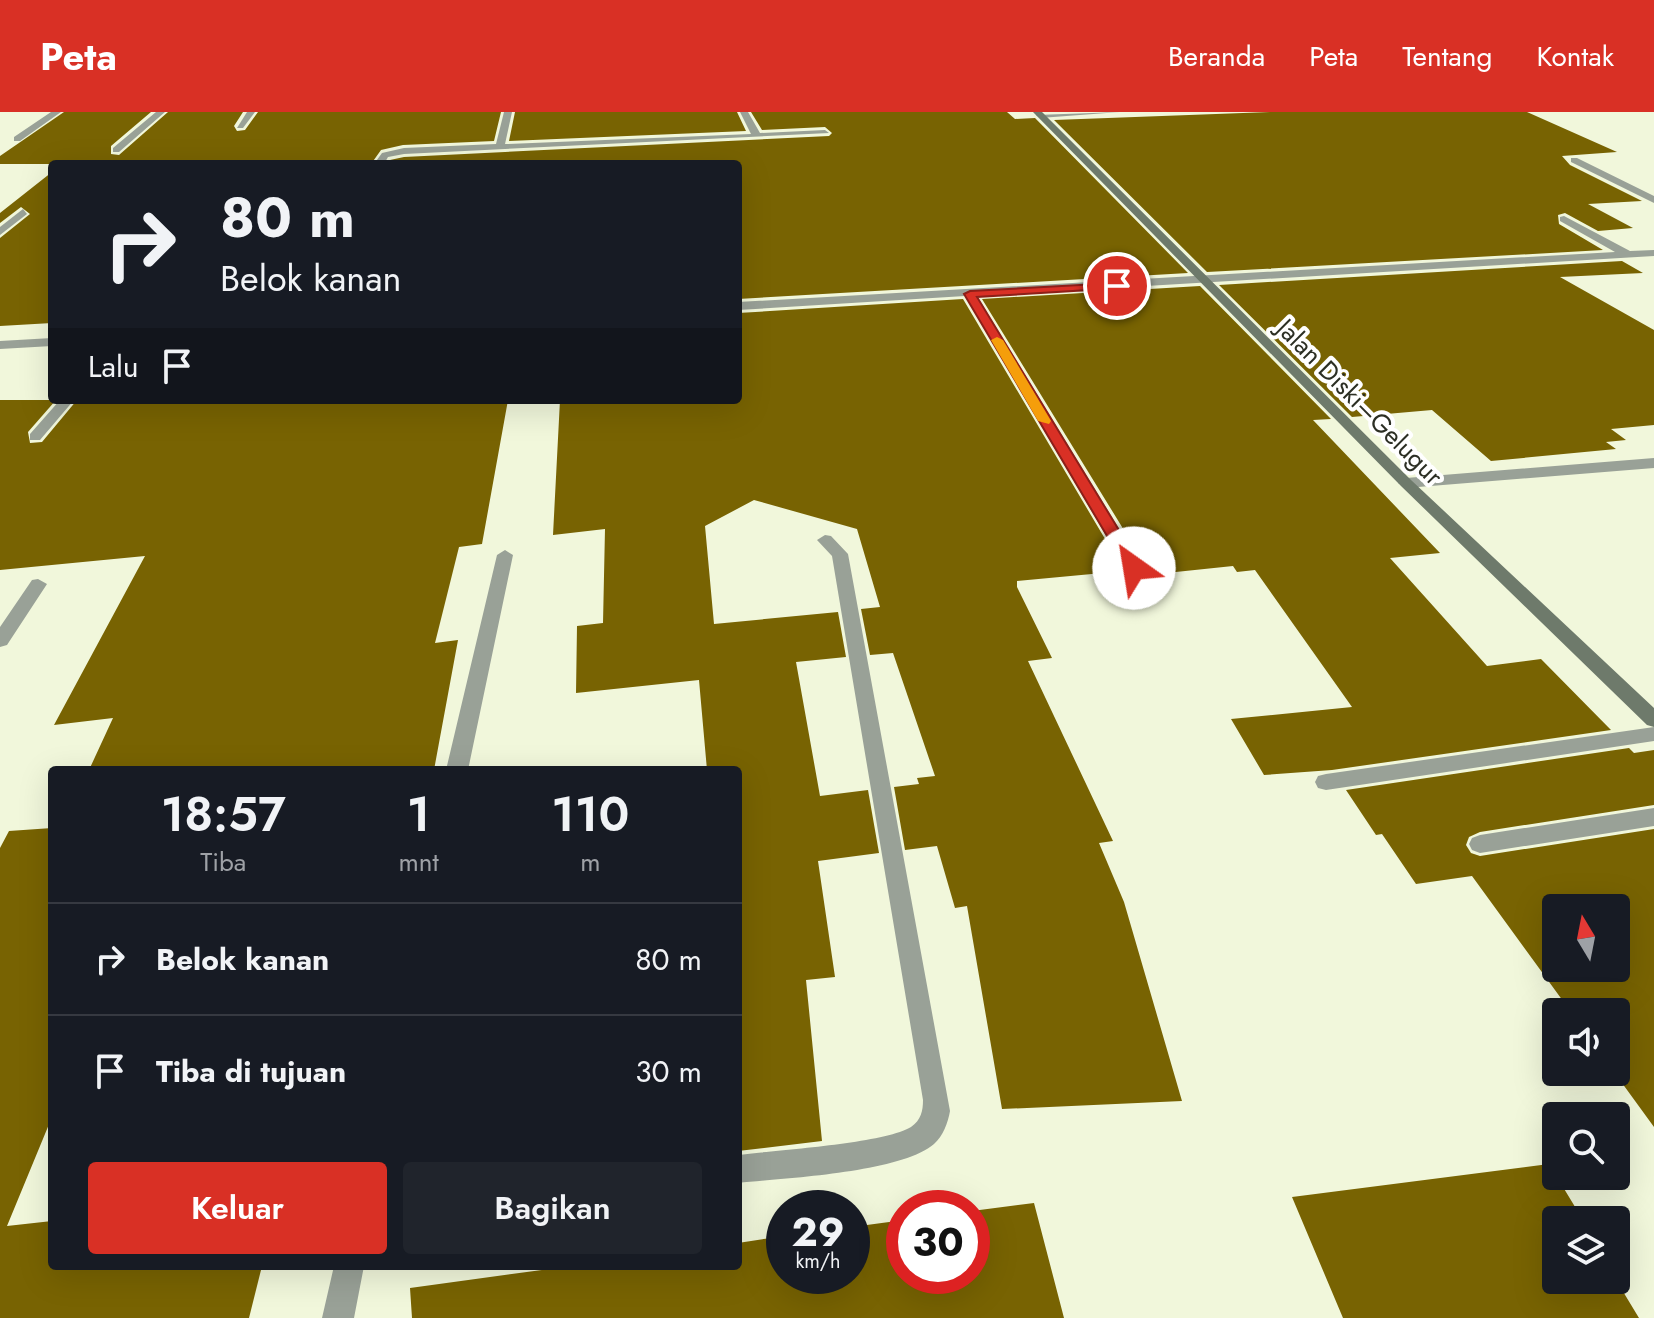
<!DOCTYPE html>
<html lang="id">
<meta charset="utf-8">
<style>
:root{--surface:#171b24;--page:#20242c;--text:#f1f3f6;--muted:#9ea1a6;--line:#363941;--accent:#d93025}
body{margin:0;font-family:Jost,sans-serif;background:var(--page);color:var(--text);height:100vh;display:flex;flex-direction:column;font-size:30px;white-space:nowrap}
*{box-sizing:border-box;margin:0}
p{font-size:26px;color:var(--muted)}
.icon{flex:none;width:44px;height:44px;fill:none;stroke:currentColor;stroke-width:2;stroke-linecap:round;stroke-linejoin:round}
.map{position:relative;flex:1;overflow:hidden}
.panel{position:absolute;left:48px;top:654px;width:694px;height:504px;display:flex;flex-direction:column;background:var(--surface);border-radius:8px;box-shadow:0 8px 32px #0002}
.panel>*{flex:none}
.top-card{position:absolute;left:48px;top:48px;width:694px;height:244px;border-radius:8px;box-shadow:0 8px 32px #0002;background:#171b24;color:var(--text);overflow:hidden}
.needle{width:52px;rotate:350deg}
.tools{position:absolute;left:1542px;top:782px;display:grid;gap:16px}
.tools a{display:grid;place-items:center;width:88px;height:88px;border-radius:8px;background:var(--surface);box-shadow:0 8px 32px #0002;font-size:40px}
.speed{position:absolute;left:766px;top:1078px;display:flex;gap:16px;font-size:40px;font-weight:700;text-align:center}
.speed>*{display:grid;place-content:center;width:104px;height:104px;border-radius:50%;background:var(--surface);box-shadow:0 8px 32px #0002;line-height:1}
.speed small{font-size:20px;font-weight:400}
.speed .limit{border:12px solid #d22;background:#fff;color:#111}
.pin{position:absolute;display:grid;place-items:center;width:68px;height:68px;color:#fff;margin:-34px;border:4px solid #fff;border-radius:50%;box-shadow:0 2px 8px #0007}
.me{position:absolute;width:88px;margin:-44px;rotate:328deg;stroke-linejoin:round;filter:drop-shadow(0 0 6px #0008)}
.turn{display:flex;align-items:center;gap:28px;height:168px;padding:0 40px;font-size:36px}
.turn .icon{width:104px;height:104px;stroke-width:2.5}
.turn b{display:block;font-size:56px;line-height:68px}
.then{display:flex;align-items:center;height:76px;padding:0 40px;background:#0003;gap:16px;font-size:30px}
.eta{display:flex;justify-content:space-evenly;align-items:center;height:136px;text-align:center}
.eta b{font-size:48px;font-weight:600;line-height:56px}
.cta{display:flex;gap:16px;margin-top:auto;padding:16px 40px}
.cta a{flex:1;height:92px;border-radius:8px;background:var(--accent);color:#fff;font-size:32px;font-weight:600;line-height:92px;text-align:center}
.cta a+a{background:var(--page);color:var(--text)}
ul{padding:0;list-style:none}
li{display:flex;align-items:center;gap:24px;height:112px;padding:0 40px;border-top:2px solid var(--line)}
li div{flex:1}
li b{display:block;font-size:30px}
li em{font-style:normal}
header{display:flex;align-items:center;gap:48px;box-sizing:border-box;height:112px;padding:0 40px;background:var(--accent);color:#fff}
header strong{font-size:38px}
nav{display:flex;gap:44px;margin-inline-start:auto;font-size:28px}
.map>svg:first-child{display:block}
.building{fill:#786302;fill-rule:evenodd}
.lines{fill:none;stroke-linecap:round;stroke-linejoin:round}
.service{fill:#99a197;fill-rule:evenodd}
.minor{fill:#99a197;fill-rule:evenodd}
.secondary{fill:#6e7a6b;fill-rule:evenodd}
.route{fill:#d93025;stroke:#8d1f18;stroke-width:2}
.slow{fill:#f59e0b}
.labels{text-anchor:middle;stroke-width:8;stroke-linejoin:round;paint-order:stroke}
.far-street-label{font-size:26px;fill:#2c2f24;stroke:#fff}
</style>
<header>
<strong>Peta</strong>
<nav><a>Beranda</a><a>Peta</a><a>Tentang</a><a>Kontak</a></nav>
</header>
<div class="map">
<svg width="1654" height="1206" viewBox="0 0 1654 1206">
<rect width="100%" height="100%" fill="#f1f7db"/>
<!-- building -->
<path class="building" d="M64 0H151L111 34V42L119 43 168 0H243L234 14 237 19 245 18 258 0H501L494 29 403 33 381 38 371 52H0V44Z
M515 0H737L746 19 509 29Z
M751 0H1007L1015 7 1035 6 1188 161 738 187V52H387L390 48 404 45 829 24 832 21 825 15 762 18Z
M1270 0H1527L1617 40 1562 44 1570 53 1642 89 1588 92 1633 116 1598 119 1565 101 1558 103 1559 112 1603 138 1207 160 1054 8Z
M52 60V211L0 214V126L30 102 21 95 0 111V101Z
M1622 149 1643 161 1560 165 1654 218V313L1611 317 1626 328 1606 330 1616 337 1491 349 1432 298 1352 305 1219 173Z
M1200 174 1331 307 1313 308 1440 441 1390 446 1487 554 1541 547 1611 618 1332 658 1264 663 1231 607 1352 595 1255 458 1237 460 1233 454 1147 463 1146 454 982 187Z
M963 187 1124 459 1017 469V475L1052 546 1028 549 1113 729 1099 731 1124 790 1182 989 1002 997 967 794 955 796 937 734 905 738 894 675 919 672 917 666 935 664 893 541 870 543 861 497 880 495 857 417 754 388 705 414 714 512 838 500 846 545 796 550 820 684 868 678 879 741 818 749 835 865 806 868 822 1029 738 1039V658H707L699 568 576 581 577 514 603 511 605 417 553 423 560 288H738V201Z
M0 288H56L28 320 30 331 42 330 77 288H508L482 432 459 435 435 531 458 528 434 658H89L113 606 54 613 145 444 0 458Z
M1629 636 1634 641 1654 638V693L1480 720 1469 725 1466 733 1471 741 1480 744 1654 717V1015L1614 960 1616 900H1571L1472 764 1416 772 1382 722 1376 723 1346 678ZM1556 796H1616V856H1556Z
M52 716V1005L7 1114 52 1109V1154H262L249 1206H0V736L9 719Z
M1549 1052 1583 1108H1556V1168H1616L1639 1206H1343L1292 1085Z
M1034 1091 1064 1206H412L410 1176 571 1154H738V1131L784 1124V1164H852V1115L904 1108V1164H972V1099Z"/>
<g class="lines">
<!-- service -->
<path class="service" d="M23 97 27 102 0 123V115Z"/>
<!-- minor -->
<path class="minor" d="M51 0H61L20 29H14V25Z
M156 0H165L119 40H113V36Z
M247 0H255L243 16H237Z
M504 0H512L505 32 751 22 740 0H748L760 21 825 18 829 21 404 42 388 45 384 52H374L382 41 404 36 496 32Z
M1120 0 1040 6 1036 3Z
M1571 46H1577L1654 84V91L1571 50Z
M1564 104 1630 139 1654 138V144L977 184 1143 456 1134 461 1125 456 965 184 738 198V190L1615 140 1560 109V105Z
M52 226V234L0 237V229Z
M60 288H74L40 328H30V322Z
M1654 346V356L1406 376 1398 371 1406 366Z
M825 423 831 424 848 442 950 999C948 1011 943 1024 934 1032 900 1061 784 1066 738 1071V1043C775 1038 883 1032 911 1015 921 1008 923 999 923 988L832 444 817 428Z
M505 438 513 443 468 658H446L497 443Z
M38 467 47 472 7 533 0 535V515L32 468Z
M1654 615V629L1326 678 1318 676 1315 670 1318 664 1326 662Z
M1654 696V714L1480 741 1472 738 1469 732 1472 726 1480 723Z
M334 1154H364L354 1206H322Z"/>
<!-- secondary -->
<path class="secondary" d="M1033 0H1042L1411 368 1654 596V615L1647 613 1401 374Z"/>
</g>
<!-- route -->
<path class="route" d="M1117 171 1121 176 977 185 1142 456 1134 461 1126 456 964 182 970 179Z"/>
<!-- slow -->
<path class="slow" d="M997 225 1003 228 1051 309 1049 312 1038 309 991 228Z"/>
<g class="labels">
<!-- far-street labels -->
<g class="far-street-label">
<text transform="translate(1360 290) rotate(45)" y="9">Jalan Diski–Gelugur</text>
</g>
</g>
</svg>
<div class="tools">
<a><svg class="needle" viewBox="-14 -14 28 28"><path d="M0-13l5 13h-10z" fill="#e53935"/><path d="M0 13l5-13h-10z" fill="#9ea1a6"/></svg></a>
<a><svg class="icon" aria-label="sound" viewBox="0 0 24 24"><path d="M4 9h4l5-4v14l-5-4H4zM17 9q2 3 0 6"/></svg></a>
<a><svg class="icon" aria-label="search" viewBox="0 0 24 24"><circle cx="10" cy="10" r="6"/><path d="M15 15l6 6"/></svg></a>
<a><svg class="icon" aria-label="layers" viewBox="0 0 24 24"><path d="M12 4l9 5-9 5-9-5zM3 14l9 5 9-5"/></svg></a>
</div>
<div class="speed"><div>29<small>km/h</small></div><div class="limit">30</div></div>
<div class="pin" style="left:1117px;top:174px;background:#d93025"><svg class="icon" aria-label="arrive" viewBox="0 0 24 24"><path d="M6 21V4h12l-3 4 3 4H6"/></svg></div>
<svg class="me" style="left:1134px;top:456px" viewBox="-20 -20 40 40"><circle r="19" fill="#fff"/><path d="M0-13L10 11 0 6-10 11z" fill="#d93025"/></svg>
<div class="top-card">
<div class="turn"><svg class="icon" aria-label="right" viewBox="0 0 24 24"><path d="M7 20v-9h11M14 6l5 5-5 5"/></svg><div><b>80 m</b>Belok kanan</div></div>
<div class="then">Lalu<svg class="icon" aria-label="arrive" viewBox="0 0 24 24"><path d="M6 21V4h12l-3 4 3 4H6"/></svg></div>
</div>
<section class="panel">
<div class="eta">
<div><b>18:57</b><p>Tiba</p></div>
<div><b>1</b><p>mnt</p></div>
<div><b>110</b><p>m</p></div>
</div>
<ul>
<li><svg class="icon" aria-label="right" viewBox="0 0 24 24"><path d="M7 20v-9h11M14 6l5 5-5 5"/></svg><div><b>Belok kanan</b></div><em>80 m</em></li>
<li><svg class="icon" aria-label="arrive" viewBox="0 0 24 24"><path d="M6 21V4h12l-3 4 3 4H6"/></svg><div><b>Tiba di tujuan</b></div><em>30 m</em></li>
</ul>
<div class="cta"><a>Keluar</a><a>Bagikan</a></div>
</section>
</div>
